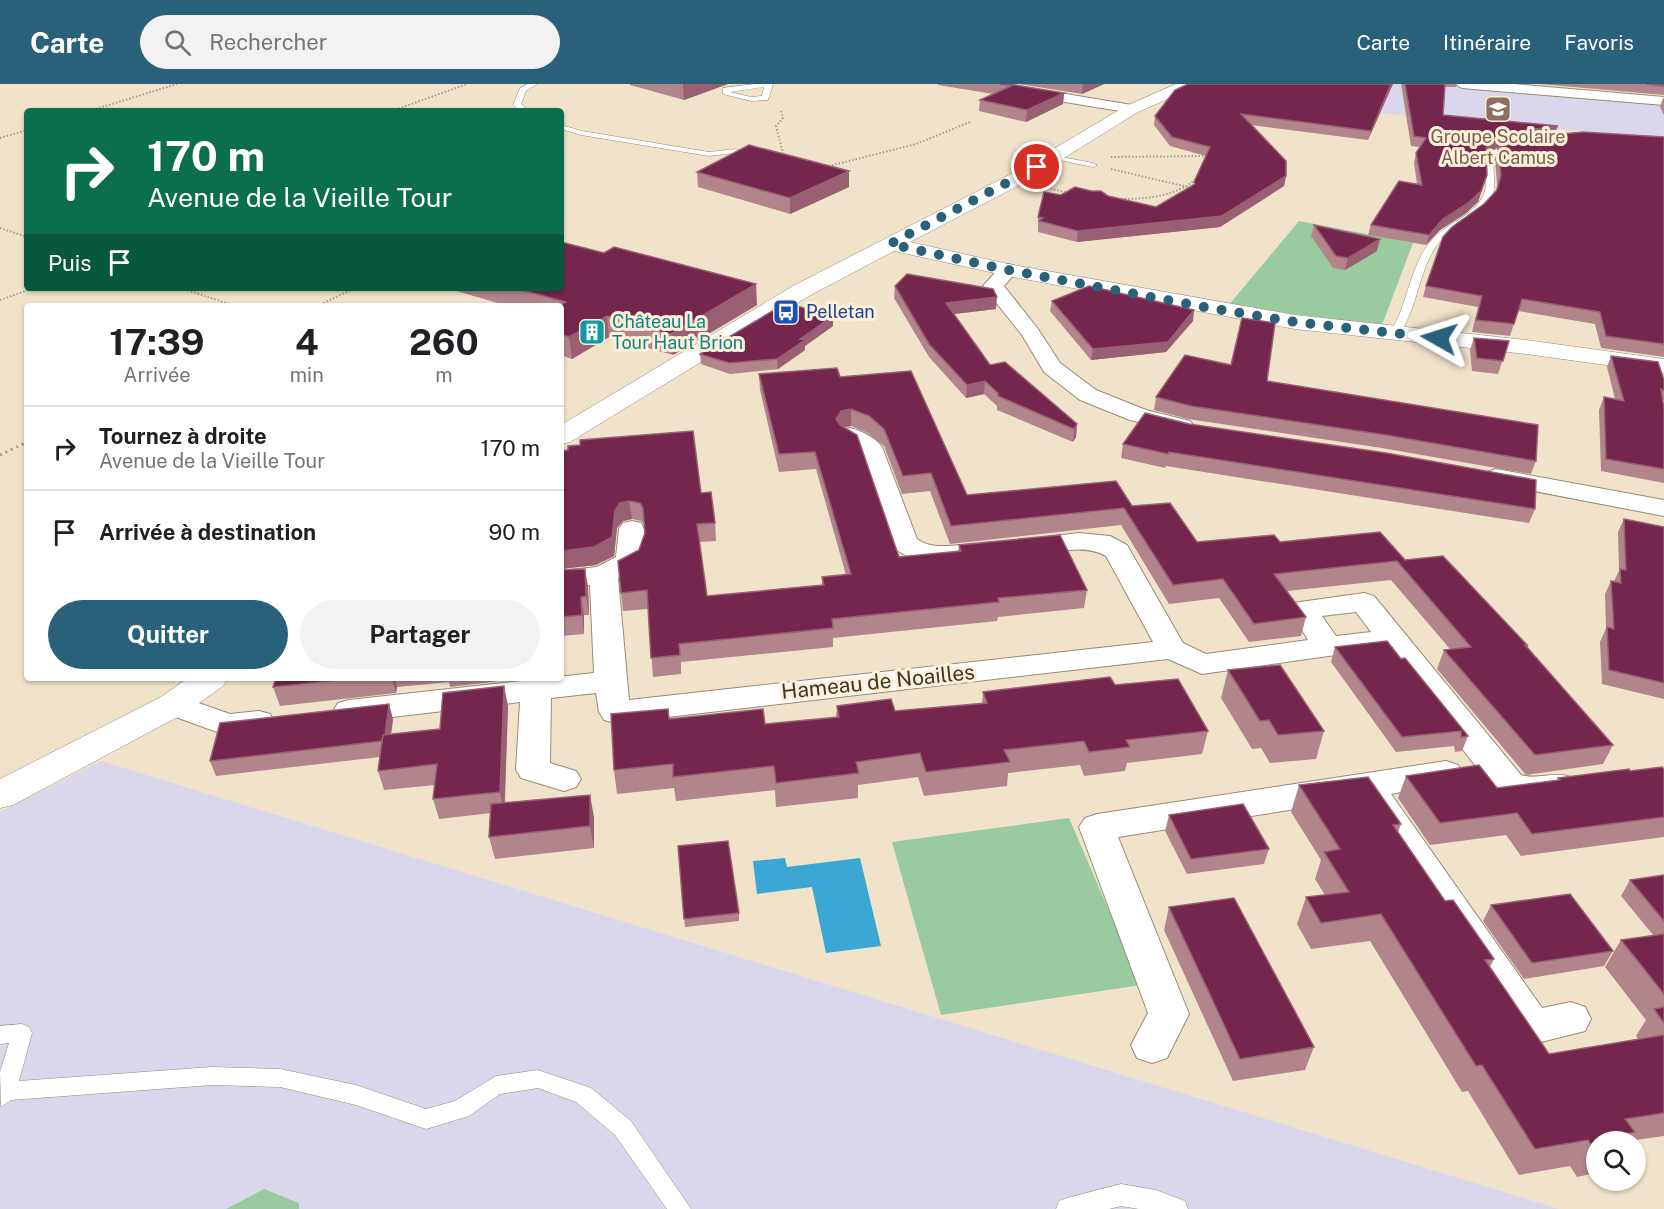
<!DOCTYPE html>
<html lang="fr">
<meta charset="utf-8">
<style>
:root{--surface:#fff;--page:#f2f2f2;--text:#202124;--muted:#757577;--line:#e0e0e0;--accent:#29617b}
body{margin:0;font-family:"Public Sans",sans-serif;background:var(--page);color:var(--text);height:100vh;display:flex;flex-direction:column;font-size:22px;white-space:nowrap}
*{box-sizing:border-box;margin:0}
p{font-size:20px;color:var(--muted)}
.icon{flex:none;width:33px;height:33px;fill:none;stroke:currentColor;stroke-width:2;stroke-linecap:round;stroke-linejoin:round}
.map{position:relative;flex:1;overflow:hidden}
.drawer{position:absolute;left:24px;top:219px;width:540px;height:378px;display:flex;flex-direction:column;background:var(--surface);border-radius:6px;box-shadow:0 2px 4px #0004}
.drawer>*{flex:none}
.banner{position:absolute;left:24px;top:24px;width:540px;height:183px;border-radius:6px;box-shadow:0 2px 4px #0004;background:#0b6e4f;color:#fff;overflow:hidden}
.tools{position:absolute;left:1586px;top:1047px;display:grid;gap:12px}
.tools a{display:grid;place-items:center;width:60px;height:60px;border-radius:50%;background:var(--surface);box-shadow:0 2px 4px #0004;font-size:30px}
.pin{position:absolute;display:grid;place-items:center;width:51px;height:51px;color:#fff;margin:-26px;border:3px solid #fff;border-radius:50%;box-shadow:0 2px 6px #0007}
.me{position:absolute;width:66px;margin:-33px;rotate:276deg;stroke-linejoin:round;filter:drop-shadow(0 0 4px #0008)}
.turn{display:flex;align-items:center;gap:21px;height:126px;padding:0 24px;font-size:27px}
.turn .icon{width:78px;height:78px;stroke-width:2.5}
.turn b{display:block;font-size:42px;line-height:51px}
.then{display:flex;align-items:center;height:57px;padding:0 24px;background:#0003;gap:12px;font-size:22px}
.eta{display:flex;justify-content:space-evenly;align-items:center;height:102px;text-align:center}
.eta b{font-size:36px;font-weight:700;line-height:42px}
.primary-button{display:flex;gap:12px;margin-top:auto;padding:12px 24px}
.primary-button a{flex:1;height:69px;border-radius:36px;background:var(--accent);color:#fff;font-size:24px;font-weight:700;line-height:69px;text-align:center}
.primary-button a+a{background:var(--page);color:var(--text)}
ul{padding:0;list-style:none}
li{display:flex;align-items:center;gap:18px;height:84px;padding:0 24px;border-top:2px solid var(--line)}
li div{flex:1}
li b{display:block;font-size:22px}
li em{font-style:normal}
header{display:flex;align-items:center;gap:36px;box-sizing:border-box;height:84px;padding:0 30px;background:var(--accent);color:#fff}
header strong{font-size:28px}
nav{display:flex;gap:33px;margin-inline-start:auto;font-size:21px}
.search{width:420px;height:54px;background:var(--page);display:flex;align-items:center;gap:15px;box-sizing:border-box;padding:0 21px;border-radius:33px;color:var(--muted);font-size:22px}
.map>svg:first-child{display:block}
.education{fill:#dad7ed}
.green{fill:#99cb9e}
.water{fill:#3aa7d4}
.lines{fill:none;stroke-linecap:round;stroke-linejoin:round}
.lane-casing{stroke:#978b75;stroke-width:1}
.street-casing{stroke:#978b75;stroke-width:2}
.secondary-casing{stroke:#978b75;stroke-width:1}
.path-far1{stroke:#a49b88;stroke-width:2;stroke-dasharray:1.5 2;stroke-linecap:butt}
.path{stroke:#a49b88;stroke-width:3;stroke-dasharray:2 4;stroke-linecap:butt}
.lane{fill:#fff;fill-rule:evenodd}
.street{fill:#fff;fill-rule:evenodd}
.secondary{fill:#fff;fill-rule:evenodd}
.wall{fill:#b2848b}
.shaded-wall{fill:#995f72}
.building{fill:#74264c;stroke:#995f72;stroke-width:1.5}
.route{stroke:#29617b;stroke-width:10;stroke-dasharray:0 18}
.labels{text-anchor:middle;stroke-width:6;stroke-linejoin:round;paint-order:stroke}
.far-education-label{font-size:18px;fill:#785e54;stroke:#fdf0d7}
.far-transit-label{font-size:18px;fill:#164399;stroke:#fdf0d7;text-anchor:start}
.far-culture-label{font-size:18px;fill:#0d838f;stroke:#fdf0d7;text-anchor:start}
.street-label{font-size:21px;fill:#3b362c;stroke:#fdf0d7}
</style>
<header>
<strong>Carte</strong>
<div class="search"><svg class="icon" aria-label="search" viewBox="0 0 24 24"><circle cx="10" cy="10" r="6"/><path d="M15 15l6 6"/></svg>Rechercher</div>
<nav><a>Carte</a><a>Itinéraire</a><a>Favoris</a></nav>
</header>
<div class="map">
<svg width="1664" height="1125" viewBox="0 0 1664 1125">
<rect width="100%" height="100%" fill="#f0e3ca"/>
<!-- education -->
<path class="education" d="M1210 0H1426L1664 20V54L1180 12Z
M101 677 1559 1125H0V728Z"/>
<!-- green -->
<path class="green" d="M1299 137 1413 159 1382 241 1228 222Z
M1069 734 1141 901 941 931 892 758Z
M264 1105 299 1119V1125H226Z"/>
<!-- water -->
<path class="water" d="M785 774 787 783 860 774 881 862 826 869 812 803 757 810 753 777Z"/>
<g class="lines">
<defs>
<path id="lane" d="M528 0H537L526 7 521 20 529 27H520L513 21 520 4Z
M754 0H773L768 16 751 17 723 10V4ZM764 3 762 12 751 13 730 8Z
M561 41 582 47 709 68 735 65 759 72 755 74 735 69 709 72 581 51 561 45Z
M1518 60 1522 62 1521 64 1496 71C1490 84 1498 99 1492 112 1482 136 1452 141 1437 161 1419 186 1418 223 1399 251H1391L1390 249C1408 221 1409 183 1431 157 1446 139 1473 133 1483 112 1490 98 1482 82 1490 67Z
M1051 71 1093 79 1097 81 1093 83 1054 75H1051Z
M22 940 29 943 32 949 19 997 212 983 280 985 356 1001 426 1025 455 1017 496 992 538 986 591 1004 631 1037 691 1125H667L615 1051 576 1018 538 1004 500 1010 469 1032 426 1045 356 1021 280 1003 212 1001 11 1016 1 1023 0 988 9 959 0 960V942Z
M1121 1100 1156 1106 1185 1117 1188 1125H1139L1121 1122 1109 1125H1056L1059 1117 1067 1114Z"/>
<path id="street" d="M972 0H1005L1132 21 1139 25 1132 29 979 4Z
M1455 0H1513L1664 13V21L1462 4Z
M1008 180 1015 182 1018 186 1004 202 1038 245 1060 279 1096 306 1146 326 1190 337 1194 342 1190 347 1182 349 1130 336 1080 316 1044 288 1022 251 983 202 1001 182Z
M850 344C861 347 875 353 882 363L917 455C937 469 958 457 980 462L984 468 980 474 936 479 910 474 895 465 859 367 841 356 838 351 841 346Z
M1496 385 1664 416V432L1487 398 1483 393 1487 388Z
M632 437 641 439C647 447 647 474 640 482 634 487 625 491 618 494L629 616 1153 558 1106 472C1077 456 1045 476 1014 469L1010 463 1014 457 1079 449 1110 452 1127 461 1183 559 1206 570 1308 556 1289 525 1293 519 1364 509 1374 512 1521 691C1536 696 1552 688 1568 692L1573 701 1568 710 1526 717 1497 709 1386 568 1378 565 1202 590 1168 575 615 639 604 636 599 628 596 609 551 614 550 679 576 687 581 695 576 703 564 707 521 694 516 686 520 618 349 638 338 635 333 627 338 619 349 616 594 589 590 501 561 503V487L597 483 616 473 619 445 623 439ZM1356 528 1371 548 1336 552 1322 532Z
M173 610 230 630 259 627 270 630 275 638 270 646 228 652 162 628 157 621 162 614Z
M1446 677 1458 681 1463 689 1458 697 1391 710 1542 924 1571 918 1585 923 1591 935 1585 947 1533 960 1519 955 1359 715 1118 753 1189 930 1167 974 1152 979 1137 974 1131 961 1148 929 1079 743 1085 734 1097 730Z"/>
<path id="secondary" d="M1176 0H1197L1195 3 1138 28 1027 97 910 158 1008 180 1295 231 1526 256 1664 275V289L1526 270 1295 245 1008 192 894 167 809 212 570 358 561 360V341L793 202 1013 89 1126 22Z
M188 594H228L223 602 185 629 13 721 0 724V695L161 613Z"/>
</defs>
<!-- lane casing -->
<use href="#lane" class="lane-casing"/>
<!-- street casing -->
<use href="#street" class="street-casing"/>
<!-- secondary casing -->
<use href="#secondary" class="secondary-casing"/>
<!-- path-far1 -->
<path class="path-far1" d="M89 27 177 0
M392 27 467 0
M781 27 783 34 776 42 784 73
M0 54 27 46
M1111 73 1204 72 1206 77
M825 83 916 60 970 38
M1111 85 1188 103
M1047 104 1069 109
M1121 115C1150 115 1175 112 1198 94
M0 144 27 153
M181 204 235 222
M0 216 34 204
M317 222 355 204"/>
<!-- path -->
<path class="path" d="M0 371 27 358"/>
<!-- lane -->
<use href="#lane" class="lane"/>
<!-- street -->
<use href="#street" class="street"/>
<!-- secondary -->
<use href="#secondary" class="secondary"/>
</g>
<!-- wall -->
<path class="wall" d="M630 0H728L684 16 630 1Z
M938 0H1009L1064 9 1063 20 1026 38 979 27 980 16 993 10 938 1Z
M1019 0H1104L1082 10Z
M1188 0H1393L1368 56 1251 41 1286 92 1284 102 1220 143 1077 158 1038 148V133L1061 111 1108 112 1156 123 1194 101V98L1206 72 1170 62 1154 41 1155 32Z
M1401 0H1457L1456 3H1445L1443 31 1555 51 1664 53V273L1601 264 1595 240 1518 227 1510 252 1472 248 1478 223 1423 213 1426 202 1484 120 1496 107 1497 101 1495 75 1498 65 1532 54 1517 57 1491 66 1486 71 1487 91 1478 118 1465 130 1440 146 1426 161 1368 151 1371 141 1417 100 1414 79 1416 69 1420 63 1411 62Z
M1539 0H1664V11Z
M1663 14H1664V31L1660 23Z
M697 88 849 103 790 130 698 103Z
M1314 141 1377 167 1345 186 1333 184 1311 152Z
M895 202 996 225 954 230 990 281 1077 340 1076 353 1073 358 997 326V322L984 310 966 314 929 273 894 214Z
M446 204H561L757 221 673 271 609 253 572 275 561 271V222H508Z
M1052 217 1193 237 1166 268 1091 276 1050 227Z
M833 242 805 262V266L778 285 730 290 701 280 700 270Z
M1474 254 1509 257 1498 290 1472 287 1470 266Z
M1611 272 1664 296V315L1663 317 1664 325V399L1601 387 1599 326 1604 313 1615 315 1607 283Z
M759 290 840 293 967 411 1132 422 1197 458H1280L1405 476 1528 562 1527 563 1613 661 1603 680 1526 691 1437 585 1444 566 1450 565 1391 496 1287 507 1306 533 1301 552 1249 558 1219 514 1169 520 1121 441 950 460 930 407 902 410 884 362 868 349 851 342 844 343 899 473 958 468 959 461 1087 506 1084 524 998 533 997 537 833 554V563L681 578V590L653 593 648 525 623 527 621 509 645 449V441L641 437 632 435 623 437 617 444 614 472 596 481 561 485V367L701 409 715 439 716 457 699 458 707 512 822 501V493L846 491 816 385 779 388 760 306Z
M1267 297 1536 377 1531 390 1382 364 1188 335 1154 326 1156 313Z
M1189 340 1535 425 1529 439 1166 382 1165 384 1121 374 1123 360Z
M1624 435 1664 443V615L1602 600 1600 558 1606 544 1605 510 1611 497H1614L1619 487 1618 448Z
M561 486 588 503 589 531H584V550L561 552Z
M1335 563 1401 575 1468 652 1462 667 1455 668 1454 662 1396 668 1331 578Z
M1228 586 1324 647 1316 675 1270 679 1261 664 1252 665 1221 614Z
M276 594H508V596L450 603 449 598 397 603 396 609 280 622 273 603Z
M1115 601 1208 647 1202 670 1127 679 1125 687 1084 692 1080 681 1008 689 1007 702 924 712 918 693 858 701V714L776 723 775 706 676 717 674 704 617 710 614 686 669 635 765 640 836 634 837 622 895 627 982 620 983 608Z
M508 622 505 719 594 733V764L495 775 489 753 491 729 439 735 433 715 435 701 384 706 378 687 380 673 216 692 210 677 393 635 391 650 440 645Z
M1664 685V753L1521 772 1506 751 1430 761 1398 714 1406 692 1497 704 1557 697 1558 694 1630 687Z
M1299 701 1401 740 1398 748 1445 817 1494 875 1490 883 1549 970 1639 956 1636 952 1646 936 1605 883 1621 856 1654 852 1621 812 1630 796 1664 791V1052L1629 1057 1596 1058V1089L1577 1093 1570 1082 1519 1091 1468 1007 1462 1008 1370 857 1311 865 1297 840 1306 813 1325 811 1315 795 1321 776 1291 728Z
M1169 731 1269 765 1264 780 1187 790 1165 747Z
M678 762 739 829V837L685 843Z
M1491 821 1613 867 1604 882 1524 895 1483 837Z
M1169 823 1314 963 1305 986 1233 997 1164 846Z"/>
<!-- shaded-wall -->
<path class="shaded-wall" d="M683 0H728L684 16Z
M1083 0H1104L1082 10Z
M1391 0H1393L1368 56 1371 47Z
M1064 9 1063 20 1026 38 1027 26Z
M1558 42 1554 51 1517 57 1491 66 1483 74 1486 64 1494 56 1520 47Z
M849 87V103L790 130V114Z
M1487 91 1478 118 1465 130 1440 146 1426 161 1429 151 1443 135Z
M1286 92 1284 102 1220 143 1077 158 1078 147Z
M1380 155 1377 167 1345 186 1348 174Z
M756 200 757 221 673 271 671 250Z
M997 213 996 225 946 231V219Z
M1194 226 1193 237 1166 268 1091 276 1093 265Z
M607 232 609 253 572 275 569 253Z
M833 232V242L805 262V266L778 285 777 275 800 255Z
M985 297 984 310 966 314 967 301Z
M851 325V342L841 344 836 335 841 327Z
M1077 340 1076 353 1073 358 1074 345Z
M629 417 632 435 623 437 617 444 614 472 596 481 561 485V467L615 426 620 419Z
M585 485 588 503 589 531 586 512Z
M581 513 584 531V550L582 531Z
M392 594H395L397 603 396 609Z
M504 602 508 622 504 728 500 708Z
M389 620 393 635 388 672 384 657Z
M590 711 594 733V764L590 742Z"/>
<!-- building -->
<path class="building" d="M1000 0H1009L1064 9 1027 26 980 16 1011 2Z
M1188 0H1391L1371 47 1241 30 1286 77V92L1222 132 1078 147 1039 137 1043 134 1038 133 1044 108 1061 111 1075 103 1091 107H1101L1108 112 1156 123 1195 100 1194 98 1210 63 1172 53 1155 32 1175 6Z
M1405 0H1445L1443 31 1558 42 1520 47 1494 56 1486 64 1487 91 1481 107 1468 119 1443 135 1429 151 1371 141 1399 97 1422 101 1416 69 1426 54 1414 52Z
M1646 0H1664V2Z
M1583 48 1664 53V260L1606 252 1600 228 1522 215 1514 240 1476 236 1482 212 1426 202 1443 153 1452 143 1484 120 1497 106 1501 91 1498 65 1504 62 1542 52Z
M749 61 849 87 790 114 697 88Z
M1314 141 1380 155 1348 174 1336 172Z
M561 158 604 169 614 163 756 200 671 250 607 232 569 253 561 250V222H559L566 218 515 204H561Z
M907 190 993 205 997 213 946 219 990 281 1005 278 1077 340 1074 345 998 312V309L985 297 967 301 929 260 895 202Z
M1089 202 1194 226 1168 258 1093 265 1052 217Z
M786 219 833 232 800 255 805 256 777 275 729 279 700 270Z
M1242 234 1275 239 1267 297 1538 341 1536 377 1386 351 1191 322 1156 313 1185 271 1231 281Z
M1474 254 1509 257 1503 277 1477 274Z
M1611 272 1658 278 1664 296V306L1661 305 1664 325V385L1606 375 1604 313 1624 317Z
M837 284 840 293 911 287 967 411 1116 397 1132 422 1170 419 1197 458 1274 451 1280 458 1380 448 1405 476 1443 472 1528 562 1525 561 1613 661 1535 671 1444 566 1471 563 1397 477 1274 490 1306 533 1254 540 1223 495 1173 501 1124 424 951 442 931 389 903 392 884 345 869 332 851 325 841 327 836 335 840 341 857 351 899 473 961 467 959 461 1060 451 1087 506 998 514 999 518 832 535 833 544 679 560 680 571 651 574 647 506 621 509 618 477 639 466 645 449 643 424 640 419 629 417 620 419 615 426 612 453 594 463 561 467V367L568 366V362L580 361V356L693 347 701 409 711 408 715 439 697 440 707 512 824 501 822 493 851 490 815 368 779 370 759 290Z
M1145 329 1189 340 1386 369 1536 396 1535 425 1169 368 1168 370 1123 360Z
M1624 435 1664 443V599L1609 586 1607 543 1614 545 1611 497 1621 499 1620 485 1626 486Z
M585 485 586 512 581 513 582 531 561 533V486Z
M1387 557 1401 575 1405 574 1468 652 1461 653V647L1402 653 1335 563Z
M1280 581 1324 647 1278 651 1269 636 1260 637 1228 586Z
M1110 593 1115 601 1178 595 1208 647 1126 656 1130 663 1089 668 1084 657 1004 666 1010 678 926 688 920 669 856 678 859 689 776 699 774 682 673 693V680L614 686 611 630 668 625 669 635 763 625 765 640 839 633 837 622 891 615 895 627 987 619 983 608Z
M276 594H355L273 603Z
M504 602 500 708 433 715 437 680 378 687 383 651 440 645 443 609Z
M389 620 385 651H383L382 657 210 677 220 639Z
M1479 681 1497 704 1560 696 1558 694 1629 685 1630 687 1662 683 1664 685V733L1532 750 1517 729 1440 739 1406 692Z
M1368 693 1401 740 1393 741 1445 817 1453 816 1494 875 1485 876 1549 970 1664 951V1029L1625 1035 1635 1048 1624 1050 1629 1058H1596V1067H1595L1588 1056 1535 1065 1482 981 1476 982 1381 830 1321 839 1306 813 1349 808 1324 768 1340 765 1299 701Z
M590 711V742L489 753 491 720Z
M1243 720 1269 765 1191 775 1169 731Z
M728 757 739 829 684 835 678 762Z
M1664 791V837L1630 796Z
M1570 810 1613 867 1532 879 1491 821Z
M1234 814 1314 963 1240 975 1169 823Z
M1664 850V910L1621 856Z
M1664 923V939L1654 925Z"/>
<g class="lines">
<!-- route -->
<path class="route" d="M1037 83 890 160 1008 186 1204 223 1295 238 1439 254"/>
</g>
<!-- icons -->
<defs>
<symbol id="school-square" viewBox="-11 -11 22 22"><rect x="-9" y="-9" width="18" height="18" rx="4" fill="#8d6e63" stroke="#fdf0d7"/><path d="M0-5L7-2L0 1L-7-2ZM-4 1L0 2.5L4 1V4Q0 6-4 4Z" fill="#fff"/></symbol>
<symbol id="bus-square" viewBox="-11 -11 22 22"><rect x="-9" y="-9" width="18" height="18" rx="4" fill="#1a4fb4" stroke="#fdf0d7"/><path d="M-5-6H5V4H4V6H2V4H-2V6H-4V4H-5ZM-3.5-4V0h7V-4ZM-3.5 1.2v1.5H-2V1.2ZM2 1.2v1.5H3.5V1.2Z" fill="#fff"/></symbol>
<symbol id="building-square" viewBox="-11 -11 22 22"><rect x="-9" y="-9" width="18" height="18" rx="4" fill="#0f9aa8" stroke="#fdf0d7"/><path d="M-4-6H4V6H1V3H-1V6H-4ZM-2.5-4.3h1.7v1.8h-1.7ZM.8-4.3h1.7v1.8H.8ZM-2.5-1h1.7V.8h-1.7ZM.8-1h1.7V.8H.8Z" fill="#fff"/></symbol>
</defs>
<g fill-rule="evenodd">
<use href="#school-square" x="1483" y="10" width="30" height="30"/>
<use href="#bus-square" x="771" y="213" width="30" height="30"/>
<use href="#building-square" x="577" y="233" width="30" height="30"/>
</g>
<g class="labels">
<!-- far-education labels -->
<g class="far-education-label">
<text x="1498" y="59">Groupe Scolaire<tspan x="1498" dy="21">Albert Camus</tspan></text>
</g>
<!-- far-transit labels -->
<g class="far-transit-label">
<text x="806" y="234">Pelletan</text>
</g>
<!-- far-culture labels -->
<g class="far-culture-label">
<text x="612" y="244">Château La<tspan x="612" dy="21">Tour Haut Brion</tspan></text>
</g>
<!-- street labels -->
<g class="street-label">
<text transform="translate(878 598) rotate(-6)" y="7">Hameau de Noailles</text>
</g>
</g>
</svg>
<div class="tools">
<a><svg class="icon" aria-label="search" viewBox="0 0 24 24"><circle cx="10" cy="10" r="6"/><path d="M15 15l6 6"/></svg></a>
</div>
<div class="pin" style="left:1037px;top:83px;background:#d93025"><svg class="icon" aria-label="arrive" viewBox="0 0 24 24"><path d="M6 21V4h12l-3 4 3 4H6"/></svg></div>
<svg class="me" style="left:1439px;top:254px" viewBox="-20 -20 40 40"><path d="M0-17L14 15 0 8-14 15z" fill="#29617b" stroke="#fff" stroke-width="4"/></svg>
<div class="banner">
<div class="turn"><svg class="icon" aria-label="right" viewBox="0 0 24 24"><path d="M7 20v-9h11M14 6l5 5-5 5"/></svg><div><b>170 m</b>Avenue de la Vieille Tour</div></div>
<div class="then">Puis<svg class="icon" aria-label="arrive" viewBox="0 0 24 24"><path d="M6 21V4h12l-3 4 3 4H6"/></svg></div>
</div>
<section class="drawer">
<div class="eta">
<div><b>17:39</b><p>Arrivée</p></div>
<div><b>4</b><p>min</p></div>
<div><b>260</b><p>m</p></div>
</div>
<ul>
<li><svg class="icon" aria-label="right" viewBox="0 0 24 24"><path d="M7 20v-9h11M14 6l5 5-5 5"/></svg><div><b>Tournez à droite</b><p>Avenue de la Vieille Tour</p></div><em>170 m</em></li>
<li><svg class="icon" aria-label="arrive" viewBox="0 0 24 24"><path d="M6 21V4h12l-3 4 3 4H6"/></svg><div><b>Arrivée à destination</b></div><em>90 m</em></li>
</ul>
<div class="primary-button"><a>Quitter</a><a>Partager</a></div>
</section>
</div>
